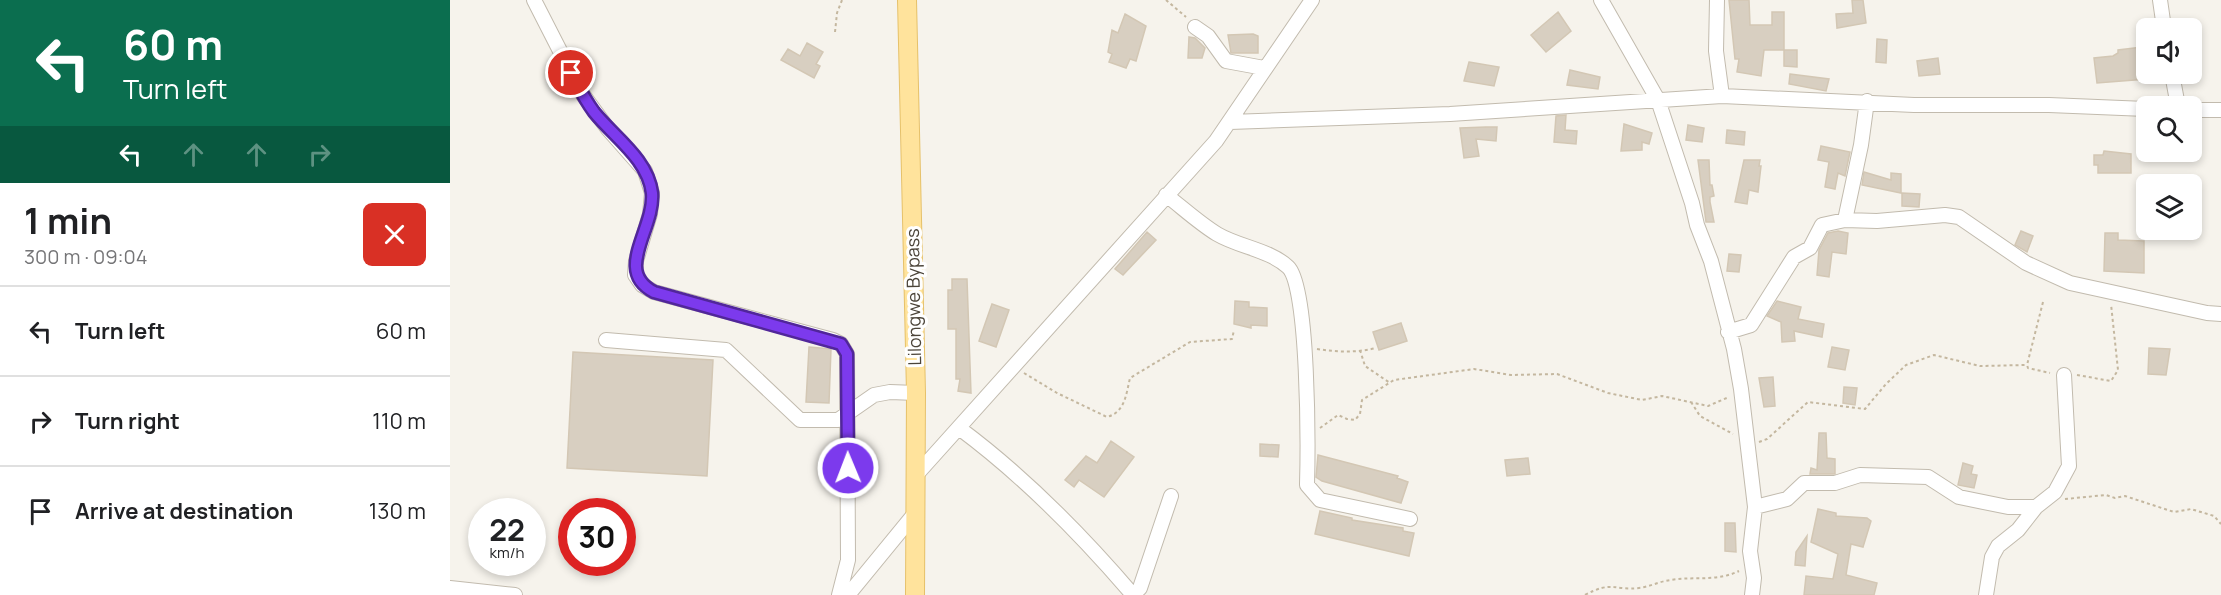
<!DOCTYPE html>
<meta charset="utf-8">
<style>
:root{--surface:#fff;--page:#f6f6f6;--text:#202124;--muted:#757577;--line:#e0e0e0}
body{margin:0;font-family:Manrope,sans-serif;background:var(--page);color:var(--text);height:100vh;display:flex;flex-direction:column;font-size:22px;white-space:nowrap}
*{box-sizing:border-box;margin:0}
p{font-size:20px;color:var(--muted)}
.icon{flex:none;width:33px;height:33px;fill:none;stroke:currentColor;stroke-width:2;stroke-linecap:round;stroke-linejoin:round}
.map{position:relative;flex:1;overflow:hidden}
.sheet{display:flex;flex-direction:column;background:var(--surface);width:450px}
.sheet>*{flex:none}
.hud{background:#0b6e4f;color:#fff;overflow:hidden}
.fabs{position:absolute;left:1686px;top:18px;display:grid;gap:12px}
.fabs a{display:grid;place-items:center;width:66px;height:66px;border-radius:9px;background:var(--surface);box-shadow:0 3px 9px #0003;font-size:30px}
.speed{position:absolute;left:18px;top:498px;display:flex;gap:12px;font-size:30px;font-weight:700;text-align:center}
.speed>*{display:grid;place-content:center;width:78px;height:78px;border-radius:50%;background:var(--surface);box-shadow:0 3px 9px #0003;line-height:1}
.speed small{font-size:15px;font-weight:400}
.speed .limit{border:9px solid #d22;background:#fff;color:#111}
.pin{position:absolute;display:grid;place-items:center;width:51px;height:51px;color:#fff;margin:-26px;border:3px solid #fff;border-radius:50%;box-shadow:0 2px 6px #0007}
.me{position:absolute;width:66px;margin:-33px;rotate:359deg;stroke-linejoin:round;filter:drop-shadow(0 0 4px #0008)}
.turn{display:flex;align-items:center;gap:21px;height:126px;padding:0 24px;font-size:27px}
.turn .icon{width:78px;height:78px;stroke-width:2.5}
.turn b{display:block;font-size:42px;line-height:51px}
.lanes{display:flex;align-items:center;height:57px;padding:0 24px;background:#0003;justify-content:center;gap:30px;direction:ltr}
.lanes .off{opacity:.35}
.round{display:grid;place-items:center;flex:none;width:63px;height:63px;border-radius:9px;background:var(--page)}
.overview{display:flex;align-items:center;justify-content:space-between;height:102px;padding:0 24px}
h1{font-size:36px;font-weight:700;line-height:45px}
ul{padding:0;list-style:none}
li{display:flex;align-items:center;gap:18px;height:90px;padding:0 24px;border-top:2px solid var(--line)}
li div{flex:1}
li b{display:block;font-size:22px}
li em{font-style:normal}
main{display:flex;flex:1;min-height:0}
.map>svg:first-child{display:block}
.building{fill:#d8cfc1;stroke:#d3c7b4;stroke-width:1.5}
.lines{fill:none;stroke-linecap:round;stroke-linejoin:round}
.minor-casing{stroke:#c2bbae;stroke-width:16}
.major-casing{stroke:#e6c16a;stroke-width:20}
.path{stroke:#c4b79f;stroke-width:2;stroke-dasharray:3 3;stroke-linecap:butt}
.minor{stroke:#fff;stroke-width:14}
.major{stroke:#ffe39c;stroke-width:18}
.route-casing{stroke:#51269a;stroke-width:15}
.route{stroke:#7c3aed;stroke-width:10}
.labels{text-anchor:middle;stroke-width:6;stroke-linejoin:round;paint-order:stroke}
.street-label{font-size:18px;fill:#4b4439;stroke:#fff}
</style>
<main>
<section class="sheet">
<div class="hud">
<div class="turn"><svg class="icon" aria-label="left" viewBox="0 0 24 24"><path d="M17 20v-9H6M10 6l-5 5 5 5"/></svg><div><b>60 m</b>Turn left</div></div>
<div class="lanes"><svg class="icon" aria-label="left" viewBox="0 0 24 24"><path d="M17 20v-9H6M10 6l-5 5 5 5"/></svg><svg class="icon off" aria-label="ahead" viewBox="0 0 24 24"><path d="M12 20V5M6 11l6-6 6 6"/></svg><svg class="icon off" aria-label="ahead" viewBox="0 0 24 24"><path d="M12 20V5M6 11l6-6 6 6"/></svg><svg class="icon off" aria-label="right" viewBox="0 0 24 24"><path d="M7 20v-9h11M14 6l5 5-5 5"/></svg></div>
</div>
<div class="overview"><div><h1>1 min</h1><p>300 m · 09:04</p></div><a class="round" style="background:#d93025;color:#fff"><svg class="icon" aria-label="close" viewBox="0 0 24 24"><path d="M6 6l12 12M18 6L6 18"/></svg></a></div>
<ul>
<li><svg class="icon" aria-label="left" viewBox="0 0 24 24"><path d="M17 20v-9H6M10 6l-5 5 5 5"/></svg><div><b>Turn left</b></div><em>60 m</em></li>
<li><svg class="icon" aria-label="right" viewBox="0 0 24 24"><path d="M7 20v-9h11M14 6l5 5-5 5"/></svg><div><b>Turn right</b></div><em>110 m</em></li>
<li><svg class="icon" aria-label="arrive" viewBox="0 0 24 24"><path d="M6 21V4h12l-3 4 3 4H6"/></svg><div><b>Arrive at destination</b></div><em>130 m</em></li>
</ul>
</section>
<div class="map">
<svg width="1771" height="595" viewBox="0 0 1771 595">
<rect width="100%" height="100%" fill="#f6f3ec"/>
<!-- building -->
<path class="building" d="M1279 0H1299L1300 25H1322V12H1334V50H1347V67L1334 66V50H1314L1311 76 1287 72 1289 59H1285Z
M1402 0H1413L1416 23 1387 28 1386 14 1403 13Z
M1108 12 1121 31 1096 52 1081 35Z
M675 14 696 26 686 61 680 59 676 68 659 62 662 54 658 52 662 30 668 33Z
M803 34 808 36V53H781L778 35Z
M739 37 745 38 755 48 752 58H738Z
M1427 39 1437 40 1436 63 1426 62Z
M357 43 373 52 366 64 370 66 364 78 331 60 338 49 350 56Z
M1692 47 1697 79 1647 83 1644 58 1663 56 1668 53V50Z
M1488 58 1490 74 1469 76 1467 61Z
M1019 62 1049 67 1044 86 1014 81Z
M1120 70 1150 77 1148 89 1117 85Z
M1340 74 1379 79 1376 91 1339 84Z
M1116 115 1115 130 1127 131 1126 144 1104 142 1106 116Z
M1174 124 1202 133 1199 144 1192 142V150L1171 151Z
M1238 125 1254 128 1252 142 1236 140Z
M1036 127H1047L1046 141 1026 139 1029 156 1014 158 1010 128Z
M1277 130 1295 132 1294 145 1276 143Z
M1371 146 1400 152 1395 176 1388 173 1385 189 1375 187 1379 162 1368 160Z
M1654 151 1681 154V173H1648V165H1644V155H1653Z
M1248 160H1259L1260 185H1262L1264 196 1260 197V202L1264 222H1256Z
M1294 160H1310L1309 166H1311L1308 192 1299 190 1297 204 1285 202Z
M1414 172 1441 180V173L1451 174V193L1412 185Z
M1452 193 1470 194 1469 207 1452 206Z
M1388 231 1398 233 1396 254 1382 252 1379 277 1367 275 1369 250 1378 233Z
M1571 231 1583 236 1577 252 1565 245Z
M697 232 706 240 673 275 665 269Z
M1655 233H1668V240L1694 241V273L1654 271Z
M1279 254 1291 255 1289 272 1277 271Z
M502 279H517L521 393 508 391 510 379H506V329H498V290H502Z
M785 301 799 302V307L817 308V326L801 325V328L784 324Z
M1327 301 1351 307 1348 319 1374 324 1372 337 1344 331 1345 341 1332 342 1331 322 1317 316Z
M542 304 559 310 546 347 529 341Z
M951 323 957 341 929 350 923 332Z
M359 347 381 349 379 403 356 402Z
M1382 347 1399 350 1395 370 1378 367Z
M1699 348 1720 349 1716 375 1698 374Z
M123 352 263 360 257 476 117 468Z
M1323 377 1325 406 1314 407 1309 378Z
M1394 387 1407 388 1405 405 1393 403Z
M1369 433H1376L1377 458 1385 459V474H1360L1361 468 1367 470Z
M661 441 684 457 654 497 629 480 624 487 615 480 636 456 647 463Z
M810 444 829 445 828 457 810 456Z
M868 455 948 476 947 478 958 482 951 503 872 481 866 477Z
M1078 458 1080 474 1057 476 1055 460Z
M1513 463 1523 466 1521 474 1527 475 1524 488 1508 485Z
M1368 509 1386 513V516L1417 518 1421 521 1413 547 1401 544 1396 575 1427 583 1424 595H1354L1356 576 1383 579 1388 554 1361 542Z
M870 511 902 518V520L953 528V531L964 533 959 556 865 534Z
M1275 523H1285L1286 552 1275 551Z
M1357 536 1355 566 1345 565 1346 552Z"/>
<g class="lines">
<defs>
<path id="minor" d="M84 0 131 92 158 129 195 171 202 193 200 214 186 261 185 275 192 285 204 292 383 340 391 344 397 354 398 560 389 595
M1151 0 1208 100 1242 203 1247 225 1261 261 1284 349 1291 389 1305 507 1300 551 1304 578 1302 595
M1267 0 1266 51 1272 96
M1710 0 1714 28
M745 27 758 36 776 61 814 68
M1722 74 1728 106
M1742 110H1771
M780 122 1000 114 1272 96 1464 105H1599L1696 109
M716 195C733 208 749 223 767 234 789 247 820 250 838 267 859 286 858 450 857 485L870 500 960 519
M1395 220 1427 221 1495 215 1509 217 1576 263 1620 283 1757 313 1771 314
M1278 332 1301 325 1344 257 1360 248 1372 225 1395 220 1411 145 1417 101
M156 340 276 350 350 420H388L424 395 440 392 466 393
M509 428C575 477 630 533 683 595
M467 474 766 141 862 0
M1305 507 1337 499 1354 483H1385L1410 475 1478 477 1509 497 1558 507H1586
M0 588 65 595
M398 595 466 512
M683 595 690 588 721 496
M1536 595 1542 557 1548 546 1568 530 1586 507 1605 492 1619 466 1614 375"/>
<path id="major" d="M457 0 466 393 465 595"/>
</defs>
<!-- minor casing -->
<use href="#minor" class="minor-casing"/>
<!-- major casing -->
<use href="#major" class="major-casing"/>
<!-- path -->
<path class="path" d="M716 0 736 17
M385 32 387 13 392 0
M1593 302 1577 365 1578 368 1600 373
M867 349C887 352 906 353 926 348
M910 350 915 366 940 383
M574 373 607 393 657 417C675 412 676 395 680 378L740 342 782 339 784 330
M1627 375 1661 381 1668 370 1661 304
M1241 402 1250 416 1283 434
M870 428 888 415 897 419 905 420 910 414 912 400 944 380 1024 369 1061 375 1107 374 1158 393 1192 400 1212 396 1258 406 1279 397
M1309 442 1317 439 1358 402 1415 409 1436 384 1456 365 1484 355 1530 366 1577 365
M1615 499 1656 495 1665 498 1675 496 1724 512 1741 509 1764 516 1771 524
M1135 595C1163 580 1164 591 1189 588 1199 587 1210 581 1221 580 1245 576 1266 582 1289 571"/>
<!-- minor -->
<use href="#minor" class="minor"/>
<!-- major -->
<use href="#major" class="major"/>
</g>
<g class="lines">
<defs>
<path id="route" d="M121 73C128 86 135 100 144 112 164 137 198 159 202 193 205 229 163 271 204 292L391 344 397 354 398 468"/>
</defs>
<!-- route casing -->
<use href="#route" class="route-casing"/>
<!-- route -->
<use href="#route" class="route"/>
</g>
<g class="labels">
<!-- street labels -->
<g class="street-label">
<text transform="translate(464 297) rotate(-91)" y="6">Lilongwe Bypass</text>
</g>
</g>
</svg>
<div class="fabs">
<a><svg class="icon" aria-label="sound" viewBox="0 0 24 24"><path d="M4 9h4l5-4v14l-5-4H4zM17 9q2 3 0 6"/></svg></a>
<a><svg class="icon" aria-label="search" viewBox="0 0 24 24"><circle cx="10" cy="10" r="6"/><path d="M15 15l6 6"/></svg></a>
<a><svg class="icon" aria-label="layers" viewBox="0 0 24 24"><path d="M12 4l9 5-9 5-9-5zM3 14l9 5 9-5"/></svg></a>
</div>
<div class="speed"><div>22<small>km/h</small></div><div class="limit">30</div></div>
<div class="pin" style="left:121px;top:73px;background:#d93025"><svg class="icon" aria-label="arrive" viewBox="0 0 24 24"><path d="M6 21V4h12l-3 4 3 4H6"/></svg></div>
<svg class="me" style="left:398px;top:468px" viewBox="-20 -20 40 40"><circle r="17" fill="#7c3aed" stroke="#fff" stroke-width="3"/><path d="M0-11L8 9 0 5-8 9z" fill="#fff"/></svg>
</div>
</main>
